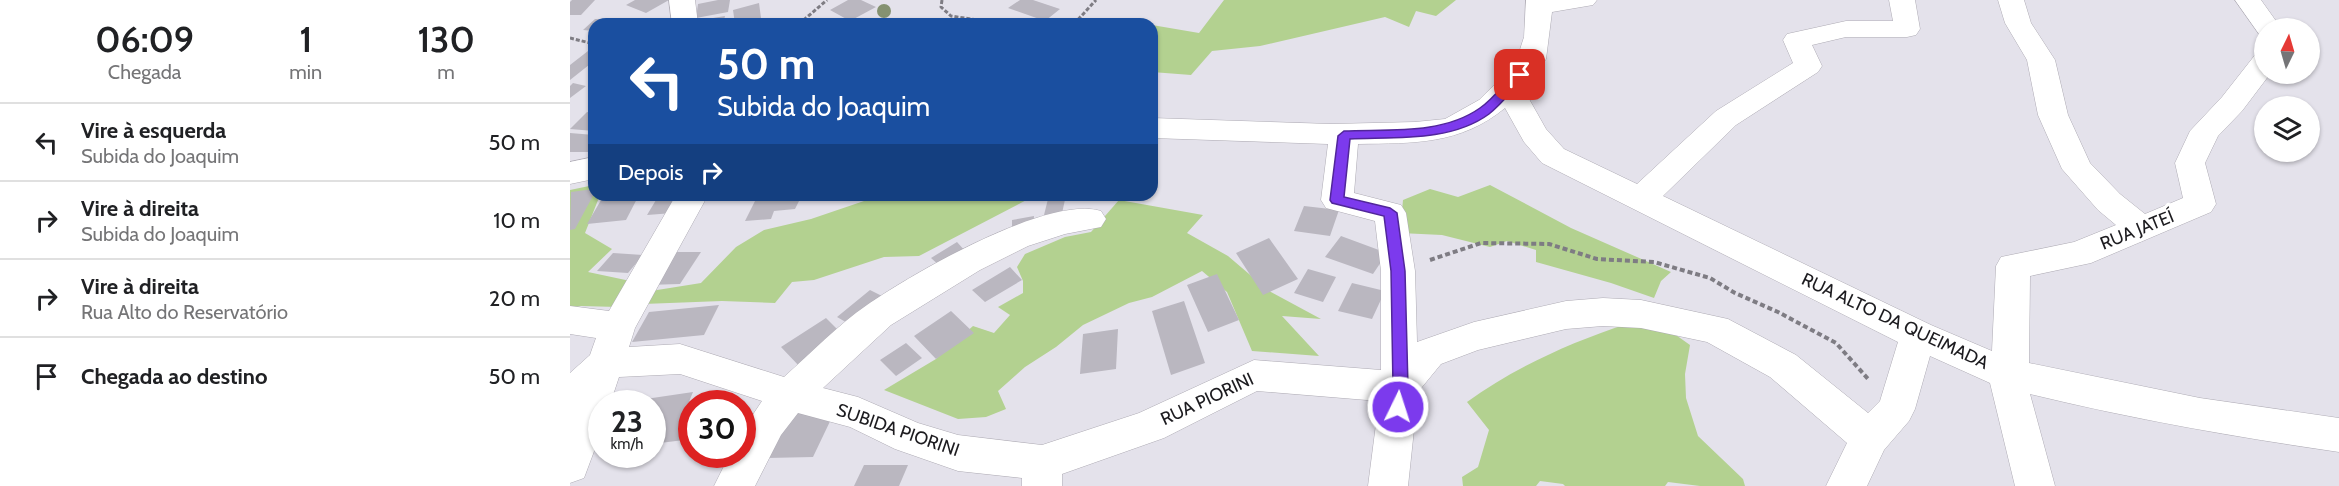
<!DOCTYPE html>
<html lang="pt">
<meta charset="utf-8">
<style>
:root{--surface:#fff;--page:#f6f6f6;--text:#202124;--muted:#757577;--line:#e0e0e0}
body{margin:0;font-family:Cabin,sans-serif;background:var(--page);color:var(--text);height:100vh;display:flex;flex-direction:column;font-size:22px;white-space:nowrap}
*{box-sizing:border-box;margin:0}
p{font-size:20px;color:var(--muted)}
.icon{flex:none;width:33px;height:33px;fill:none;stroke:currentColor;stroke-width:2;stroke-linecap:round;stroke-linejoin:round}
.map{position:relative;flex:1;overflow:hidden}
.side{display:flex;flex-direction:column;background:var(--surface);width:570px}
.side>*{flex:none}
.guide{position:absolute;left:18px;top:18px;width:570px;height:183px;border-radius:18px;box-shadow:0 2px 4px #0004;background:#1a4fa0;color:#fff;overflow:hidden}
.needle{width:39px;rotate:5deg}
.tools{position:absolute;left:1684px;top:18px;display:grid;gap:12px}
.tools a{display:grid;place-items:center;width:66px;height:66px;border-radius:50%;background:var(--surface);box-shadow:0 2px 4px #0004;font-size:30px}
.speed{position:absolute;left:18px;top:390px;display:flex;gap:12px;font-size:30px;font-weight:700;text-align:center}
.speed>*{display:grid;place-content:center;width:78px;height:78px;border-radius:50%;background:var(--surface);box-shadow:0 2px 4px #0004;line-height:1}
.speed small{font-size:15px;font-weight:400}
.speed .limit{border:9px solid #d22;background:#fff;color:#111}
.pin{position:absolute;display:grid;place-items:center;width:51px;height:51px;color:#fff;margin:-26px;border-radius:12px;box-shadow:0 3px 9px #0006}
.me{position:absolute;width:66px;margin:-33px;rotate:4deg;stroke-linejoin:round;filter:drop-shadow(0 0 4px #0008)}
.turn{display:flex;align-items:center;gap:21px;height:126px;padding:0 30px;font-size:27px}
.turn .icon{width:78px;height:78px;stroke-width:2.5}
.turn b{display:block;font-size:42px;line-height:51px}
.then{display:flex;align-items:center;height:57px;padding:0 30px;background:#0003;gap:12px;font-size:22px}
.eta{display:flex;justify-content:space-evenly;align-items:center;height:102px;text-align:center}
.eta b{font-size:36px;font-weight:600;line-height:42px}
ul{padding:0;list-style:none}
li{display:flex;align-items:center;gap:18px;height:78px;padding:0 30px;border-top:2px solid var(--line)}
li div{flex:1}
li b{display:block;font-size:22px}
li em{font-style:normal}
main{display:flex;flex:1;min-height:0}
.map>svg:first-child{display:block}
.green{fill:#b3d190}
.building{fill:#bab7c0}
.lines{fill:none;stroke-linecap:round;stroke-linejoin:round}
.minor-casing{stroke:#aeabb4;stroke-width:1}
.path-far1{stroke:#7e7c83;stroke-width:3;stroke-dasharray:4 2;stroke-linecap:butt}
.path{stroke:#7e7c83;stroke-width:4;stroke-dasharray:5 3;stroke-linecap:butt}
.minor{fill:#fff;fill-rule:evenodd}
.tree{fill:#859271}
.route{fill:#7c3aed;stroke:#51269a;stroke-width:1.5}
.labels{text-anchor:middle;stroke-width:6;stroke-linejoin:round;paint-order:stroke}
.street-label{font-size:18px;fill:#1c1b1f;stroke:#fff}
</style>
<main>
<section class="side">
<div class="eta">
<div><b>06:09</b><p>Chegada</p></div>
<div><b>1</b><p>min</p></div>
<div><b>130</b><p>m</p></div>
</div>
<ul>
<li><svg class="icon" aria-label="left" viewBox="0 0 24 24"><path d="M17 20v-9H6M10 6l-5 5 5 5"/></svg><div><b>Vire à esquerda</b><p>Subida do Joaquim</p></div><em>50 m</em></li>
<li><svg class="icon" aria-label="right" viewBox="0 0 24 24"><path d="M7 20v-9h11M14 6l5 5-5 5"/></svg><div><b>Vire à direita</b><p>Subida do Joaquim</p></div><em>10 m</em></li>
<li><svg class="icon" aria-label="right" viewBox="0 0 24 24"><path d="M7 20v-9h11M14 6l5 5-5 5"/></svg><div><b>Vire à direita</b><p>Rua Alto do Reservatório</p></div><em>20 m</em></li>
<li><svg class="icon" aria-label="arrive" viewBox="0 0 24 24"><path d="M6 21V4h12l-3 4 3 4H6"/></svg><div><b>Chegada ao destino</b></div><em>50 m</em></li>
</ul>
</section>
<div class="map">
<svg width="1769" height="486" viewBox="0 0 1769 486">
<rect width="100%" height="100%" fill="#e4e2eb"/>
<!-- green -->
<path class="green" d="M654 0H886L866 16 846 11 839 27 815 17 690 46 642 51 621 75 582 72V25L629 33Z
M24 185V195H30L15 233 42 249 18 272 65 282 48 307 11 306 0 308V190Z
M920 185 1001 228 1101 272 1091 281 1084 298 1041 283 966 262V250L937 241 920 247 872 235 830 233 833 200 860 189 888 197Z
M322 195H466L349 256 314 257 244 280 222 282 205 303 152 301 73 304 81 291 131 283 166 247 194 230 241 219 294 201Z
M549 200 633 215 617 233 658 256 699 291 751 319 712 316 749 356 682 351 657 292 632 271 582 297 559 303 513 325 486 347 455 367 428 391 436 409 416 417 388 419 314 390 366 359 403 326 424 333 440 315 428 307 453 293V281L447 267 455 254 495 237 521 232Z
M1057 324 1096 328 1120 345 1115 374 1116 398 1128 436 1173 479 1175 486H1130L1098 482 1095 486H995L993 484 970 481 966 486H893L892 477 908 467 919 430 897 402C944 368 1001 342 1057 324Z"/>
<!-- building -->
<path class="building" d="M2 0H25L11 15H0V2Z
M65 0H99L76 13 56 5Z
M148 0H160L158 12 126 18 128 4Z
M278 0H291L306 7 280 21 260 10Z
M450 0H463L490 9 475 21 438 8Z
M189 3 191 18 165 24 163 10Z
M155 16 153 24H130L131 20Z
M25 19H53L48 24H24V31L13 30Z
M18 51 24 52V61L0 80V65Z
M3 83 16 86 0 98V86Z
M17 112 24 113V131L0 129Z
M0 133 24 135V152H0Z
M24 189V194L5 229 0 230 1 192Z
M34 195H69L56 220 17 224Z
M89 195H113L103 213 77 215Z
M188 195H232L225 209 204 211 201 219 175 221Z
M479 195H496L491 218 473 219Z
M734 206 769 210 760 236 724 231Z
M464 216 463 230 442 234V220Z
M771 236 817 253 803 274 755 257Z
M699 238 728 279 693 295 666 253Z
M387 242 396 252 371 267 361 258Z
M99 252H131L110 284 76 285Z
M43 253 73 255 58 273 27 271Z
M440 267 452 280 415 302 402 290Z
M738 269 766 277 753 302 724 293Z
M647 274 669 320 638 332 617 285Z
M782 283 815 291 802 319 768 311Z
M300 290 320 300 286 328 267 317Z
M614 301 635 363 601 375 582 311Z
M149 305 134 335 62 342 79 312Z
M381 311 404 333 366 359 344 336Z
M256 318 275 337 230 367 211 347Z
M548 329 546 369 510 374 513 334Z
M336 343 352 358 326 376 310 360Z
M123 392 114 414 122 413V439L82 444V404H61L62 401Z
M219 413H264L243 457 197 458Z
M294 465H338L329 486H284Z"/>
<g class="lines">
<defs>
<path id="minor" d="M99 0H125L128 24H102Z
M956 0H1027L1023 5 982 12 976 59 954 90 976 129 994 149 1067 184 1146 111 1223 63 1213 40 1217 34 1276 21H1323L1319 0H1345L1350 29 1346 35 1337 37H1276L1242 45 1252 66 1248 72 1166 125 1093 196 1361 325 1422 351 1426 266 1431 257 1504 242 1546 225 1528 210 1492 169 1468 115 1457 60 1435 23 1428 0H1454L1461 23 1485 60 1498 115 1520 163 1550 194 1575 214 1613 198 1605 163 1620 131 1652 97 1685 55 1695 53V74H1700L1672 111 1648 136 1635 163 1646 204 1641 212 1521 263 1460 276 1459 363 1630 398 1769 418V452C1665 437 1563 419 1460 394L1485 486H1445L1420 383 1360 356 1345 409 1339 421 1314 450 1297 486H1256L1277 443 1200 377 1137 342 1071 328 1033 326 996 329 908 350 871 364 848 392 838 486H798L809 401 687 391 594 438 492 474V486H452V478L388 471 325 449 280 427 228 413 211 435 185 486H144L160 454H172V431L192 401 110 374 49 377 40 404H32V430L14 478 0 483V373L20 355 26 338 0 334V306L39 311 106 195H138L65 328 59 347 110 344 214 377C241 353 268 325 297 305 343 273 478 195 531 211L536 219 531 227 495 234 458 246 410 270 321 325 253 388 288 397 348 423 388 435 472 445 569 413 684 360 811 370V271L805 221 756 208 751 200 758 144 582 138V118L761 124 845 122 875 119 909 100 945 65 954 37ZM935 108 954 142 972 163 1328 342 1310 401 1298 413 1226 355 1158 319 1071 300 1033 298 996 301 904 322 847 342 845 271 836 213 831 205 784 193 788 144C844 143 890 145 935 108Z
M1665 0H1691L1711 28H1695V35L1689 34Z
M24 157V179L0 184V162Z"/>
</defs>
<!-- minor casing -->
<use href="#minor" class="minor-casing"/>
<!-- path-far1 -->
<path class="path-far1" d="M372 0 371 7 381 16 434 24
M229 24 257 0
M504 24 526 0
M0 38 24 44"/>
<!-- path -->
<path class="path" d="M860 260 911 243 979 244 1027 259 1084 262 1140 278 1165 293 1208 312 1266 343 1299 380"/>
<!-- minor -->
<use href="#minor" class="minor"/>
</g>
<!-- trees -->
<circle class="tree" cx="314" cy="11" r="7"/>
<!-- route -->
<path class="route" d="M950 71 956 75 954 78C943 89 932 104 919 114 881 142 825 137 780 139L774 197 820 208 827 213 835 271 838 387 833 411 828 413 822 411 820 407 823 387 821 271 814 216 762 203 760 200 768 136 774 131C818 129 872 135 910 108 923 99 934 84 946 72Z"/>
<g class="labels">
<!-- street labels -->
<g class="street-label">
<text transform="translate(1567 230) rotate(-22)" y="6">RUA JATEÍ</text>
<text transform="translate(1325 321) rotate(25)" y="6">RUA ALTO DA QUEIMADA</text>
<text transform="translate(637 399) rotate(-25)" y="6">RUA PIORINI</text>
<text transform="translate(328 430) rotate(19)" y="6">SUBIDA PIORINI</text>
</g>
</g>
</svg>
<div class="tools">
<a><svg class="needle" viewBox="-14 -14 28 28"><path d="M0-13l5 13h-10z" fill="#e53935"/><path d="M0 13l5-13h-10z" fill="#757577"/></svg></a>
<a><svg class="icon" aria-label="layers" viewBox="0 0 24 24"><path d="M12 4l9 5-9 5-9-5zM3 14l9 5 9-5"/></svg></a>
</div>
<div class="speed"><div>23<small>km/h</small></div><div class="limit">30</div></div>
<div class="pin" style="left:950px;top:75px;background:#d93025"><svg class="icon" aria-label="arrive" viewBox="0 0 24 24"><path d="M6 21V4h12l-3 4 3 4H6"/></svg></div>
<svg class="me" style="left:828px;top:407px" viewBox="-20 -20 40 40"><circle r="17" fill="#7c3aed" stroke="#fff" stroke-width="3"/><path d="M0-11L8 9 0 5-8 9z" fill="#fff"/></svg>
<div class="guide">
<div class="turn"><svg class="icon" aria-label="left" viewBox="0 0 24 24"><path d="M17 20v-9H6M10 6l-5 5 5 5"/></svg><div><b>50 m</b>Subida do Joaquim</div></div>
<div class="then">Depois<svg class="icon" aria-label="right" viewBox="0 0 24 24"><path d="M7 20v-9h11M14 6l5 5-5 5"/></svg></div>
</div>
</div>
</main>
